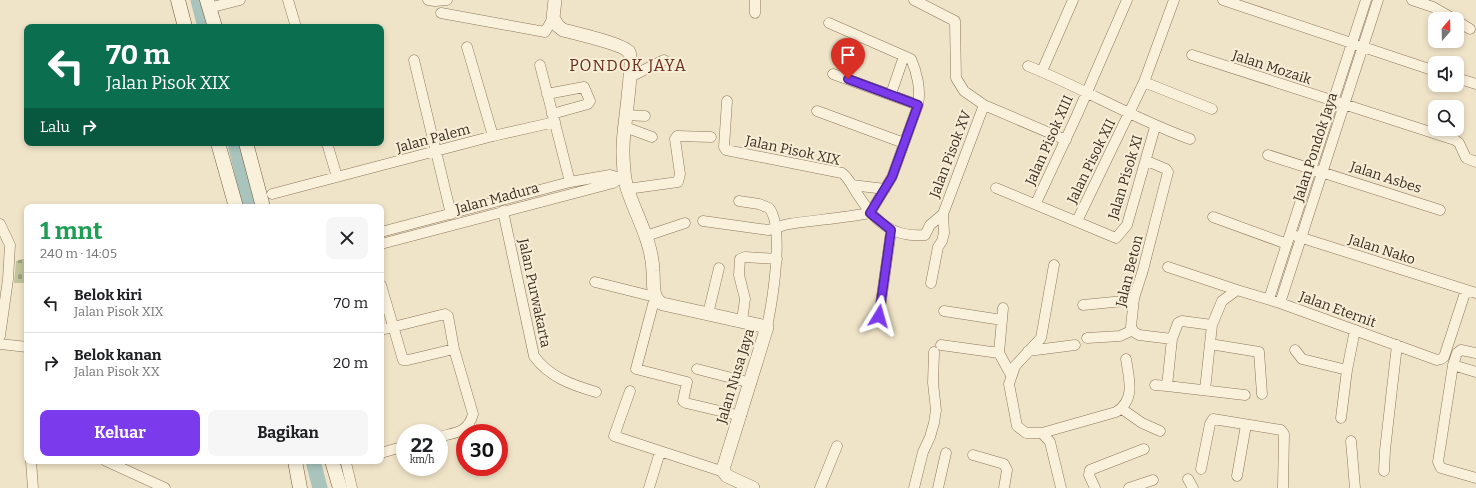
<!DOCTYPE html>
<html lang="id">
<meta charset="utf-8">
<style>
:root{--surface:#fff;--page:#f6f6f6;--text:#202124;--muted:#757577;--line:#e0e0e0;--accent:#7c3aed}
body{margin:0;font-family:Bitter,serif;background:var(--page);color:var(--text);height:100vh;display:flex;flex-direction:column;font-size:15px;white-space:nowrap}
*{box-sizing:border-box;margin:0}
p{font-size:13px;color:var(--muted)}
.icon{flex:none;width:22px;height:22px;fill:none;stroke:currentColor;stroke-width:2;stroke-linecap:round;stroke-linejoin:round}
.map{position:relative;flex:1;overflow:hidden}
.drawer{position:absolute;left:24px;top:204px;width:360px;height:260px;display:flex;flex-direction:column;background:var(--surface);border-radius:8px;box-shadow:0 2px 6px #0003}
.drawer>*{flex:none}
.top-card{position:absolute;left:24px;top:24px;width:360px;height:122px;border-radius:8px;box-shadow:0 2px 6px #0003;background:#0b6e4f;color:#fff;overflow:hidden}
.needle{width:26px;rotate:20deg}
.buttons{position:absolute;left:1428px;top:12px;display:grid;gap:8px}
.buttons a{display:grid;place-items:center;width:36px;height:36px;border-radius:8px;background:var(--surface);box-shadow:0 2px 6px #0003;font-size:20px}
.speed{position:absolute;left:396px;top:424px;display:flex;gap:8px;font-size:20px;font-weight:700;text-align:center}
.speed>*{display:grid;place-content:center;width:52px;height:52px;border-radius:50%;background:var(--surface);box-shadow:0 2px 6px #0003;line-height:1}
.speed small{font-size:10px;font-weight:400}
.speed .limit{border:6px solid #d22;background:#fff;color:#111}
.pin{position:absolute;display:grid;place-items:center;width:34px;height:34px;color:#fff;margin:-41px -17px;border-radius:50% 50% 50% 0;rotate:-45deg;box-shadow:0 0 4px #0007}
.pin .icon{rotate:45deg}
.me{position:absolute;width:44px;margin:-22px;rotate:8deg;stroke-linejoin:round;filter:drop-shadow(0 0 3px #0008)}
.turn{display:flex;align-items:center;gap:14px;height:84px;padding:0 16px;font-size:18px}
.turn .icon{width:52px;height:52px;stroke-width:2.5}
.turn b{display:block;font-size:28px;line-height:34px}
.then{display:flex;align-items:center;height:38px;padding:0 16px;background:#0003;gap:8px;font-size:15px}
.round{display:grid;place-items:center;flex:none;width:42px;height:42px;border-radius:8px;background:var(--page)}
.summary{display:flex;align-items:center;justify-content:space-between;height:68px;padding:0 16px}
h1{font-size:24px;font-weight:700;line-height:30px;color:#1e9e55}
.cta{display:flex;gap:8px;margin-top:auto;padding:8px 16px}
.cta a{flex:1;height:46px;border-radius:8px;background:var(--accent);color:#fff;font-size:16px;font-weight:700;line-height:46px;text-align:center}
.cta a+a{background:var(--page);color:var(--text)}
ul{padding:0;list-style:none}
li{display:flex;align-items:center;gap:12px;height:60px;padding:0 16px;border-top:1px solid var(--line)}
li div{flex:1}
li b{display:block;font-size:15px}
li em{font-style:normal}
.map>svg:first-child{display:block}
.cemetery{fill:url(#cemetery-stones)}
.lines{fill:none;stroke-linecap:round;stroke-linejoin:round}
.river{stroke:#a9c4bc;stroke-width:15}
.minor-casing{stroke:#8d765c;stroke-width:11}
.tertiary-casing{stroke:#8d765c;stroke-width:14}
.secondary-casing{stroke:#6f573f;stroke-width:15}
.minor{stroke:#faf1dc;stroke-width:10}
.tertiary{stroke:#faf1dc;stroke-width:13}
.secondary{stroke:#faf1dc;stroke-width:14}
.route-casing{stroke:#51269a;stroke-width:10}
.route{stroke:#7c3aed;stroke-width:7}
.labels{text-anchor:middle;stroke-width:4;stroke-linejoin:round;paint-order:stroke}
.street-label{font-size:14px;fill:#3d2e20;stroke:#f7eed8}
.quarter-label{font-size:16px;letter-spacing:1px;fill:#6b2e1e;stroke:#f7eed8}
</style>
<div class="map">
<svg width="1476" height="488" viewBox="0 0 1476 488">
<defs>
<pattern id="cemetery-stones" width="16" height="16" patternUnits="userSpaceOnUse"><rect width="16" height="16" fill="#bfc49a"/><path d="M2 7V4a2 2 0 0 1 4 0v3zM10 15v-3a2 2 0 0 1 4 0v3z" fill="#9ca07d"/></pattern>
</defs>
<rect width="100%" height="100%" fill="#f0e4c8"/>
<!-- cemetery -->
<path class="cemetery" d="M27 258V283H14L16 261Z"/>
<g class="lines">
<!-- river -->
<path class="river" d="M198 0 205 27
M235 143 250 207
M313 461 320 488"/>
<defs>
<path id="minor" d="M288 0 296 27
M428 0 435 1 447 0
M914 0 955 21 956 78 964 91 984 105 1066 140
M1223 0 1435 71
M1412 0 1433 7 1454 19
M209 8 240 0
M441 13 545 32 553 18
M755 13V0
M1457 21 1470 29
M829 23 911 59C917 72 921 90 918 105L892 177 870 213
M467 47 493 136
M1192 55 1455 140 1459 143 1466 158 1476 162
M414 60 451 214
M540 65 570 182
M1028 66C1083 88 1134 119 1190 139
M1042 71 1073 0
M833 74 918 105
M630 77 664 60
M1457 78 1476 84
M1144 82 1212 109
M547 94 584 87 590 101 588 104 552 114
M891 94 904 56
M727 101 724 147 726 150 842 173C849 178 853 188 858 195 875 222 893 238 925 235
M817 111 904 143
M626 115 645 116
M625 127 652 137
M327 143 337 177
M1268 155 1440 210
M1147 161 1166 169 1168 172 1143 270 1134 298 1131 327 1134 332 1139 335 1172 339
M852 185 885 189
M996 188 1116 238 1127 225 1155 127
M627 189 678 182 680 174 675 139 677 136 711 137
M272 194 493 136 555 122
M739 201 759 204 769 208C785 227 772 303 767 327
M1036 203 1077 115 1127 0
M503 211 534 356C549 377 572 385 596 392
M1213 217 1287 244
M703 221 768 230C776 229 782 225 789 224 816 220 843 218 870 213
M1077 221 1144 82 1174 0
M0 224 10 245 8 279 0 336
M381 232 570 182 610 175 617 177 616 181 613 183 381 244
M925 235 930 225 943 214
M646 236 685 223
M1296 236 1476 293
M1054 265 1041 338 1015 366 1009 384 1017 426 1026 433H1042L1050 442 1061 488
M1168 267 1237 290
M595 282 655 297 636 369 687 382 683 401 686 403 741 416
M931 283 938 247 942 241 944 233 943 214 984 105
M381 285 403 360H408L454 349
M1269 299 1366 0
M1280 303 1378 0
M1083 305 1134 300
M1003 308 999 353 1011 375
M944 311 1002 320
M708 314 719 268
M879 316 891 231
M742 321 745 299 739 275 740 259 745 257 777 259
M381 330 445 314 448 316 454 349 473 414C468 433 456 432 439 437
M1087 338 1120 336 1133 330
M0 344 27 347
M1210 344 1259 352 1262 394
M941 345 999 353
M1295 350 1302 359 1347 370
M1028 351 1075 345
M1476 353 1461 350 1457 353 1453 365 1438 462 1441 468 1476 478
M1453 365 1476 372
M697 369 751 383
M1155 385 1167 386 1172 339 1178 323 1182 321 1212 325
M1167 386 1245 395
M1205 390 1212 325 1222 301 1237 290 1280 303 1437 360 1441 359 1444 357 1466 290
M630 391 614 436 724 472
M1122 409 1142 423 1160 431
M1341 418 1347 370 1355 330
M1042 433 1116 412C1136 400 1129 379 1126 359
M1351 441 1355 488
M381 453 405 446
M973 455 1004 464 1007 470 1004 488
M31 461 33 488
M106 461 165 488
M346 463 352 488
M1201 469 1210 424 1213 419 1281 430 1284 434 1283 488
M1384 471 1385 450 1397 345
M1237 476 1246 425
M1188 479 1193 488
M649 488 660 452
M820 488 837 446
M914 488 923 452 930 437 934 423 936 410 933 383 934 352
M938 488 946 453
M1095 488 1089 475 1090 470 1144 449
M1129 488 1153 480"/>
<path id="tertiary" d="M555 0 553 18 558 26 563 30C574 33 623 44 629 52 634 58 625 121 624 133 622 147 623 175 627 188 636 216 652 241 653 271 654 282 651 299 663 304L767 327 724 466V472L727 476 753 488"/>
<path id="secondary" d="M178 0 185 27
M207 0 215 27
M218 143 236 207
M246 143 263 207
M295 461 300 488
M332 461 340 488"/>
</defs>
<!-- minor casing -->
<use href="#minor" class="minor-casing"/>
<!-- tertiary casing -->
<use href="#tertiary" class="tertiary-casing"/>
<!-- secondary casing -->
<use href="#secondary" class="secondary-casing"/>
<!-- minor -->
<use href="#minor" class="minor"/>
<!-- tertiary -->
<use href="#tertiary" class="tertiary"/>
<!-- secondary -->
<use href="#secondary" class="secondary"/>
</g>
<g class="lines">
<defs>
<path id="route" d="M848 79 918 105 892 177 870 213 891 230 879 316"/>
</defs>
<!-- route casing -->
<use href="#route" class="route-casing"/>
<!-- route -->
<use href="#route" class="route"/>
</g>
<g class="labels">
<!-- street labels -->
<g class="street-label">
<text transform="translate(1272 67) rotate(18)" y="5">Jalan Mozaik</text>
<text transform="translate(433 138) rotate(-15)" y="5">Jalan Palem</text>
<text transform="translate(1049 140) rotate(-66)" y="5">Jalan Pisok XIII</text>
<text transform="translate(1315 147) rotate(-72)" y="5">Jalan Pondok Jaya</text>
<text transform="translate(793 150) rotate(12)" y="5">Jalan Pisok XIX</text>
<text transform="translate(950 154) rotate(-69)" y="5">Jalan Pisok XV</text>
<text transform="translate(1091 161) rotate(-64)" y="5">Jalan Pisok XII</text>
<text transform="translate(1125 177) rotate(-73)" y="5">Jalan Pisok XI</text>
<text transform="translate(1386 177) rotate(18)" y="5">Jalan Asbes</text>
<text transform="translate(497 198) rotate(-15)" y="5">Jalan Madura</text>
<text transform="translate(1382 249) rotate(18)" y="5">Jalan Nako</text>
<text transform="translate(1129 271) rotate(-76)" y="5">Jalan Beton</text>
<text transform="translate(535 293) rotate(78)" y="5">Jalan Purwakarta</text>
<text transform="translate(1338 309) rotate(20)" y="5">Jalan Eternit</text>
<text transform="translate(735 376) rotate(-73)" y="5">Jalan Nusa Jaya</text>
</g>
<!-- quarter labels -->
<g class="quarter-label">
<text x="628" y="71">PONDOK JAYA</text>
</g>
</g>
</svg>
<div class="buttons">
<a><svg class="needle" viewBox="-14 -14 28 28"><path d="M0-13l5 13h-10z" fill="#e53935"/><path d="M0 13l5-13h-10z" fill="#757577"/></svg></a>
<a><svg class="icon" aria-label="sound" viewBox="0 0 24 24"><path d="M4 9h4l5-4v14l-5-4H4zM17 9q2 3 0 6"/></svg></a>
<a><svg class="icon" aria-label="search" viewBox="0 0 24 24"><circle cx="10" cy="10" r="6"/><path d="M15 15l6 6"/></svg></a>
</div>
<div class="speed"><div>22<small>km/h</small></div><div class="limit">30</div></div>
<div class="pin" style="left:848px;top:79px;background:#d93025"><svg class="icon" aria-label="arrive" viewBox="0 0 24 24"><path d="M6 21V4h12l-3 4 3 4H6"/></svg></div>
<svg class="me" style="left:879px;top:316px" viewBox="-20 -20 40 40"><path d="M0-17L14 15 0 8-14 15z" fill="#7c3aed" stroke="#fff" stroke-width="4"/></svg>
<div class="top-card">
<div class="turn"><svg class="icon" aria-label="left" viewBox="0 0 24 24"><path d="M17 20v-9H6M10 6l-5 5 5 5"/></svg><div><b>70 m</b>Jalan Pisok XIX</div></div>
<div class="then">Lalu<svg class="icon" aria-label="right" viewBox="0 0 24 24"><path d="M7 20v-9h11M14 6l5 5-5 5"/></svg></div>
</div>
<section class="drawer">
<div class="summary"><div><h1>1 mnt</h1><p>240 m · 14:05</p></div><a class="round"><svg class="icon" aria-label="close" viewBox="0 0 24 24"><path d="M6 6l12 12M18 6L6 18"/></svg></a></div>
<ul>
<li><svg class="icon" aria-label="left" viewBox="0 0 24 24"><path d="M17 20v-9H6M10 6l-5 5 5 5"/></svg><div><b>Belok kiri</b><p>Jalan Pisok XIX</p></div><em>70 m</em></li>
<li><svg class="icon" aria-label="right" viewBox="0 0 24 24"><path d="M7 20v-9h11M14 6l5 5-5 5"/></svg><div><b>Belok kanan</b><p>Jalan Pisok XX</p></div><em>20 m</em></li>
</ul>
<div class="cta"><a>Keluar</a><a>Bagikan</a></div>
</section>
</div>
